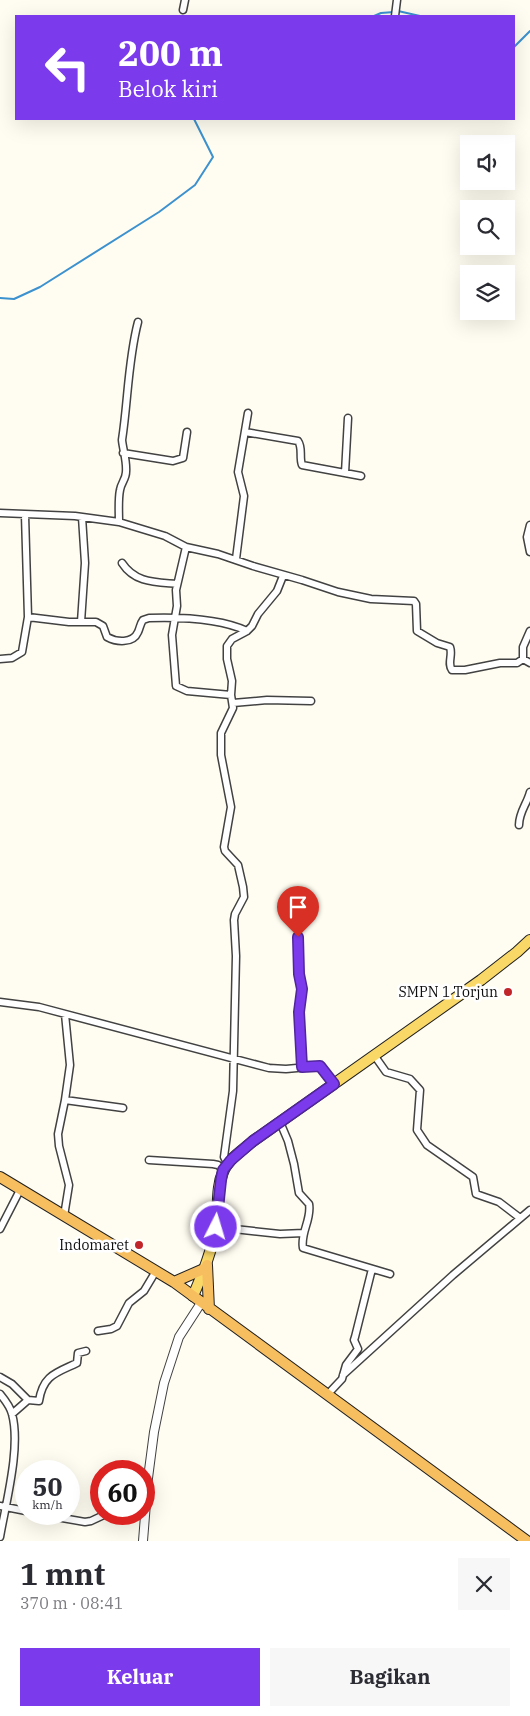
<!DOCTYPE html>
<html lang="id">
<meta charset="utf-8">
<style>
:root{--surface:#fff;--page:#f7f7f7;--text:#2b2b33;--muted:#7c7c81;--accent:#7c3aed}
body{margin:0;font-family:"IBM Plex Serif",serif;background:var(--page);color:var(--text);height:100vh;display:flex;flex-direction:column;font-size:19px;white-space:nowrap}
*{box-sizing:border-box;margin:0}
p{font-size:16px;color:var(--muted)}
.icon{flex:none;width:28px;height:28px;fill:none;stroke:currentColor;stroke-width:2;stroke-linecap:round;stroke-linejoin:round}
.map{position:relative;height:1541px;overflow:hidden}
.panel{display:flex;flex-direction:column;background:var(--surface);flex:1}
.panel>*{flex:none}
.banner{position:absolute;left:15px;top:15px;width:500px;height:105px;border-radius:0px;box-shadow:0 5px 20px #0002;background:#7c3aed;color:#fff;overflow:hidden}
.fabs{position:absolute;left:460px;top:135px;display:grid;gap:10px}
.fabs a{display:grid;place-items:center;width:55px;height:55px;border-radius:0px;background:var(--surface);box-shadow:0 5px 20px #0002;font-size:25px}
.speed{position:absolute;left:15px;top:1460px;display:flex;gap:10px;font-size:25px;font-weight:700;text-align:center}
.speed>*{display:grid;place-content:center;width:65px;height:65px;border-radius:50%;background:var(--surface);box-shadow:0 5px 20px #0002;line-height:1}
.speed small{font-size:12px;font-weight:400}
.speed .limit{border:8px solid #d22;background:#fff;color:#111}
.pin{position:absolute;display:grid;place-items:center;width:42px;height:42px;color:#fff;margin:-51px -21px;border-radius:50% 50% 50% 0;rotate:-45deg;box-shadow:0 0 5px #0007}
.pin .icon{rotate:45deg}
.me{position:absolute;width:55px;margin:-28px;rotate:5deg;stroke-linejoin:round;filter:drop-shadow(0 0 4px #0008)}
.turn{display:flex;align-items:center;gap:18px;height:105px;padding:0 20px;font-size:22px}
.turn .icon{width:65px;height:65px;stroke-width:2.5}
.turn b{display:block;font-size:35px;line-height:42px}
.round{display:grid;place-items:center;flex:none;width:52px;height:52px;border-radius:0px;background:var(--page)}
.head{display:flex;align-items:center;justify-content:space-between;height:85px;padding:0 20px}
h1{font-size:30px;font-weight:700;line-height:38px}
.cta{display:flex;gap:10px;margin-top:auto;padding:10px 20px}
.cta a{flex:1;height:58px;border-radius:0px;background:var(--accent);color:#fff;font-size:20px;font-weight:700;line-height:58px;text-align:center}
.cta a+a{background:var(--page);color:var(--text)}
.map>svg:first-child{display:block}
.lines{fill:none;stroke-linecap:round;stroke-linejoin:round}
.stream{stroke:#3c91cf;stroke-width:2}
.minor-casing{stroke:#424242;stroke-width:9}
.tertiary-casing{stroke:#424242;stroke-width:10}
.primary-casing{stroke:#202020;stroke-width:12}
.trunk-casing{stroke:#202020;stroke-width:12}
.minor{stroke:#fff;stroke-width:6}
.tertiary{stroke:#fff;stroke-width:8}
.primary{stroke:#f9d867;stroke-width:10}
.trunk{stroke:#f7be60;stroke-width:10}
.route-casing{stroke:#51269a;stroke-width:12}
.route{stroke:#7c3aed;stroke-width:9}
.poi-dot{fill:#c1252a;stroke:#fff;stroke-width:2}
.labels{text-anchor:middle;stroke-width:5;stroke-linejoin:round;paint-order:stroke}
.poi-label{font-size:14px;fill:#0f0f0f;stroke:#fff;text-anchor:end}
</style>
<div class="map">
<svg width="530" height="1541" viewBox="0 0 530 1541">
<rect width="100%" height="100%" fill="#fffdf1"/>
<g class="lines">
<!-- stream -->
<path class="stream" d="M398 11 420 16
M374 16 381 13 394 12
M514 47 530 31
M0 298 14 299 40 287 159 212 195 185 213 157 194 119"/>
<defs>
<path id="minor" d="M183 10 185 0
M395 16 397 0
M245 432 298 441C303 448 299 457 302 465L361 476
M123 453 173 461 183 458 187 432
M345 473 348 418
M0 513 75 516 119 522 165 536 186 547 218 554 253 566 302 580 338 592 371 599 414 601 416 604 417 631 437 643 450 647C453 655 447 664 452 670H465L500 663H517L523 659 530 663
M25 515 28 617 69 622H96L103 626 107 637C116 642 133 644 138 632 140 628 140 624 143 620L149 618C181 617 219 618 247 631
M119 522C119 512 118 500 120 490 121 483 126 479 126 472 127 461 123 450 122 440 128 401 128 360 138 322
M530 525 527 537 530 552
M186 547 176 590 177 606 172 635 176 686 187 691 231 695
M236 559 244 496 238 472 248 413
M122 563C135 583 155 582 177 584
M81 622 85 563 82 517
M0 659 12 658 22 652 28 617
M523 659V647L530 631
M233 703 267 700 311 701
M519 825C519 812 527 804 530 792
M298 937 299 974 302 989 299 1012 303 1067
M0 1002 39 1007 269 1068 286 1069 319 1066 334 1084
M374 1055 386 1072 410 1079 420 1090 417 1130 427 1145 473 1177 476 1194 499 1202 520 1218
M65 1100 123 1108
M280 1122 288 1141 294 1164 299 1193 309 1204C312 1219 300 1233 303 1248L390 1274
M149 1160 213 1164 218 1165 223 1170
M231 1161 225 1159 224 1157 233 1091 236 956 234 920 235 914 244 897 243 887 238 865 225 851 224 847 231 807 221 755V733L233 708 231 695 232 681 227 659V646L232 639 247 631 252 626 258 614 277 591 283 576
M64 1216 69 1185 59 1146 58 1134 65 1100 70 1065 65 1014
M216 1227 280 1234 304 1233
M0 1229 20 1190
M98 1331 111 1329 117 1326 129 1303 144 1291 156 1271
M343 1375 453 1275 530 1210
M0 1377 12 1384 28 1400 12 1414
M0 1394C5 1400 10 1406 12 1414 21 1447 6 1502 0 1537
M327 1395 342 1379 346 1365 358 1349 354 1340 355 1337 372 1269
M28 1400 39 1401C43 1375 56 1373 77 1363L78 1353 86 1351
M0 1506 26 1511
M39 1514 85 1522 91 1521 106 1514"/>
<path id="tertiary" d="M143 1541 148 1478 154 1432 164 1383 179 1337 201 1303"/>
<path id="primary" d="M193 1296C203 1273 212 1251 216 1226 219 1208 216 1188 223 1172 228 1159 243 1150 253 1141L481 980 517 952 530 940"/>
<path id="trunk" d="M0 1177 174 1282 527 1541
M207 1265 209 1309
M174 1282 206 1268"/>
</defs>
<!-- minor casing -->
<use href="#minor" class="minor-casing"/>
<!-- tertiary casing -->
<use href="#tertiary" class="tertiary-casing"/>
<!-- primary casing -->
<use href="#primary" class="primary-casing"/>
<!-- trunk casing -->
<use href="#trunk" class="trunk-casing"/>
<!-- minor -->
<use href="#minor" class="minor"/>
<!-- tertiary -->
<use href="#tertiary" class="tertiary"/>
<!-- primary -->
<use href="#primary" class="primary"/>
<!-- trunk -->
<use href="#trunk" class="trunk"/>
</g>
<g class="lines">
<defs>
<path id="route" d="M216 1227 221 1180 223 1170 231 1160 253 1141 334 1084 320 1066 302 1067 299 1012 302 989 299 974 298 937"/>
</defs>
<!-- route casing -->
<use href="#route" class="route-casing"/>
<!-- route -->
<use href="#route" class="route"/>
</g>
<!-- markers -->
<g class="poi-dot">
<circle cx="508" cy="992" r="5"/>
<circle cx="139" cy="1245" r="5"/>
</g>
<g class="labels">
<!-- poi labels -->
<g class="poi-label">
<text x="498" y="997">SMPN 1 Torjun</text>
<text x="129" y="1250">Indomaret</text>
</g>
</g>
</svg>
<div class="fabs">
<a><svg class="icon" aria-label="sound" viewBox="0 0 24 24"><path d="M4 9h4l5-4v14l-5-4H4zM17 9q2 3 0 6"/></svg></a>
<a><svg class="icon" aria-label="search" viewBox="0 0 24 24"><circle cx="10" cy="10" r="6"/><path d="M15 15l6 6"/></svg></a>
<a><svg class="icon" aria-label="layers" viewBox="0 0 24 24"><path d="M12 4l9 5-9 5-9-5zM3 14l9 5 9-5"/></svg></a>
</div>
<div class="speed"><div>50<small>km/h</small></div><div class="limit">60</div></div>
<div class="pin" style="left:298px;top:937px;background:#d93025"><svg class="icon" aria-label="arrive" viewBox="0 0 24 24"><path d="M6 21V4h12l-3 4 3 4H6"/></svg></div>
<svg class="me" style="left:216px;top:1227px" viewBox="-20 -20 40 40"><circle r="17" fill="#7c3aed" stroke="#fff" stroke-width="3"/><path d="M0-11L8 9 0 5-8 9z" fill="#fff"/></svg>
<div class="banner">
<div class="turn"><svg class="icon" aria-label="left" viewBox="0 0 24 24"><path d="M17 20v-9H6M10 6l-5 5 5 5"/></svg><div><b>200 m</b>Belok kiri</div></div>
</div>
</div>
<section class="panel">
<div class="head"><div><h1>1 mnt</h1><p>370 m · 08:41</p></div><a class="round"><svg class="icon" aria-label="close" viewBox="0 0 24 24"><path d="M6 6l12 12M18 6L6 18"/></svg></a></div>
<div class="cta"><a>Keluar</a><a>Bagikan</a></div>
</section>
